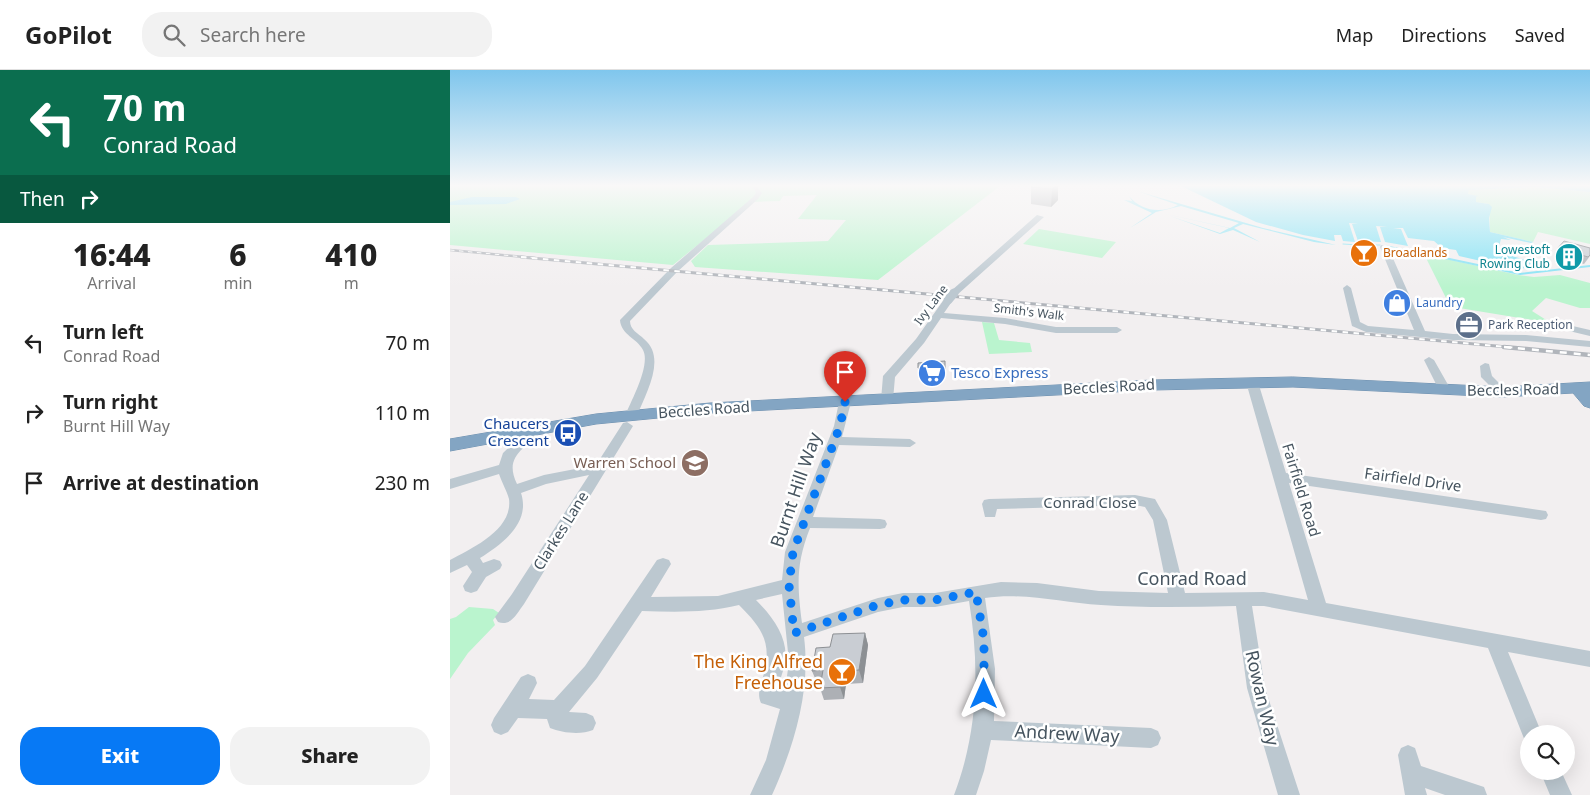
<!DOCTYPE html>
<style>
:root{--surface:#fff;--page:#f2f2f2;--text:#222;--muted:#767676;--line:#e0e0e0;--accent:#0779f5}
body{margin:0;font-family:"Noto Sans",sans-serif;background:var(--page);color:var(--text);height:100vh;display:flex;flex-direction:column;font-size:19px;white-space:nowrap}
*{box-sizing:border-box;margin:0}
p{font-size:16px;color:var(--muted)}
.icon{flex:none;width:28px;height:28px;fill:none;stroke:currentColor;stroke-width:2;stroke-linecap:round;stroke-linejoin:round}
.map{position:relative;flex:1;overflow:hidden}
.side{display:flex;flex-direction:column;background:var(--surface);width:450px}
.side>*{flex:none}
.banner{background:#0b6e4f;color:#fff;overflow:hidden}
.tools{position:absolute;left:1070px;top:655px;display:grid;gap:10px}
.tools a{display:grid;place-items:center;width:55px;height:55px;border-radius:50%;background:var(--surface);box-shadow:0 5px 20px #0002;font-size:25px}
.pin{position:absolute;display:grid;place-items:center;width:42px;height:42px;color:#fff;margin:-51px -21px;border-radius:50% 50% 50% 0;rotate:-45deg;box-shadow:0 0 5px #0007}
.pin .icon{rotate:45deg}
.me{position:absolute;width:55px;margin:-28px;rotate:0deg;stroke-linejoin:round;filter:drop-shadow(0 0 4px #0008)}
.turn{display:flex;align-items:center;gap:18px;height:105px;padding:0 20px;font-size:22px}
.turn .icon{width:65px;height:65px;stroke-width:2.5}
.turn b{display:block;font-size:35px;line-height:42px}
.then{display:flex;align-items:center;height:48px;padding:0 20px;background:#0003;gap:10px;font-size:19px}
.eta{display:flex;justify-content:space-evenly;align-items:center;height:85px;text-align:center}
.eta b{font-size:30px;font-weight:800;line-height:35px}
.action{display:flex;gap:10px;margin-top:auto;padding:10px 20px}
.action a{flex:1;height:58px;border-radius:20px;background:var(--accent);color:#fff;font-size:20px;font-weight:800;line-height:58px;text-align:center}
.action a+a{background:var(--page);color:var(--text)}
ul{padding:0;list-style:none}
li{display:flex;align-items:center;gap:15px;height:70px;padding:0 20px}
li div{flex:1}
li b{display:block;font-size:19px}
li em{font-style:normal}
header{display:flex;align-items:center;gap:30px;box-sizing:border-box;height:70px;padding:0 25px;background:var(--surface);border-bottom:1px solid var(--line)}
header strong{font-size:24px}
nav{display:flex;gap:28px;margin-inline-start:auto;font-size:18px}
.search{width:350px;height:45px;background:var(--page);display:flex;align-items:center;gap:12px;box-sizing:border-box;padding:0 18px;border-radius:20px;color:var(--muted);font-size:19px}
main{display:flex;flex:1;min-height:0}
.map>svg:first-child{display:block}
.green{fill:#baf4ce}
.water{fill:#83e2f5}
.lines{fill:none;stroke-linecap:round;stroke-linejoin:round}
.stream-far1{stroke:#83e2f5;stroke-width:1}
.stream{stroke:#83e2f5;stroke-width:2}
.highway-casing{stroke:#6e90af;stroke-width:1}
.minor{fill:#bcc8d0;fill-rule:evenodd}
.highway{fill:#83a5c3;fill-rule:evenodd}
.rail-far2-casing{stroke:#b1b5bb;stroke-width:2.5}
.rail-far1-casing{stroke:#b1b5bb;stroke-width:3}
.rail-casing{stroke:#b1b5bb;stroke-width:4.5}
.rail-far2{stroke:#fff;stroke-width:1;stroke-dasharray:4.5;stroke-linecap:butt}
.rail-far1{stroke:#fff;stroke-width:2;stroke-dasharray:5.5;stroke-linecap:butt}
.rail{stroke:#fff;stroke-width:2.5;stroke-dasharray:7;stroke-linecap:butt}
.minor-bridge{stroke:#bcc8d0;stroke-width:9}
.wall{fill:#adb0b5}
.shaded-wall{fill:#8d9094}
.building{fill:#c9cdd3;stroke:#8d9094}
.route{stroke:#0779f5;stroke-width:9;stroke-dasharray:0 16.2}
.labels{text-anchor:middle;stroke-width:5;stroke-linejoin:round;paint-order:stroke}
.far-culture-label{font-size:12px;fill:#0d838f;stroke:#fff;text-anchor:end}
.far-food-label{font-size:12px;fill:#c56008;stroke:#fff;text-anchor:start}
.far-shop-label{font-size:12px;fill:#366cbe;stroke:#fff;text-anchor:start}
.far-street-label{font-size:12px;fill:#46545f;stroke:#fff}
.far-service-label{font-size:12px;fill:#4e5e75;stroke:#fff;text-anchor:start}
.shop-label{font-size:15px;fill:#366cbe;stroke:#fff;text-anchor:start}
.street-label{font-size:15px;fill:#46545f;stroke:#fff}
.transit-label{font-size:15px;fill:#164399;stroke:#fff;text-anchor:end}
.education-label{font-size:15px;fill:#785e54;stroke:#fff;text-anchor:end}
.near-street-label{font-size:18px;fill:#46545f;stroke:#fff}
.near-food-label{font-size:18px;fill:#c56008;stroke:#fff;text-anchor:end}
</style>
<header>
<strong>GoPilot</strong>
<div class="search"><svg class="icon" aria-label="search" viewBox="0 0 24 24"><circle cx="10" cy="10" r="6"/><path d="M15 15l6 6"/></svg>Search here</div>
<nav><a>Map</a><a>Directions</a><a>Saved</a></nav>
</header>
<main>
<section class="side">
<div class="banner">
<div class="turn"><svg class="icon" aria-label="left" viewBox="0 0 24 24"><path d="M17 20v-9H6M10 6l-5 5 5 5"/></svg><div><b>70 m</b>Conrad Road</div></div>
<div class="then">Then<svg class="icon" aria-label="right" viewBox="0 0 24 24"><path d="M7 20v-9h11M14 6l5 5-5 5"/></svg></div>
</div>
<div class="eta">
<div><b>16:44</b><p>Arrival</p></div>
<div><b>6</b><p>min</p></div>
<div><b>410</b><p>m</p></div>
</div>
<ul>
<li><svg class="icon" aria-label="left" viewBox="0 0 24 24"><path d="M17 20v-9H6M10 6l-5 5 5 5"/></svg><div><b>Turn left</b><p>Conrad Road</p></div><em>70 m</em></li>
<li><svg class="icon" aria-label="right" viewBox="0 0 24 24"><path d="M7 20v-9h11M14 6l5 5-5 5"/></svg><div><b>Turn right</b><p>Burnt Hill Way</p></div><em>110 m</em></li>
<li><svg class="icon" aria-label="arrive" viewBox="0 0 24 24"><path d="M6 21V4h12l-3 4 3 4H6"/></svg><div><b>Arrive at destination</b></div><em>230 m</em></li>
</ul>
<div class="action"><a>Exit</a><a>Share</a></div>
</section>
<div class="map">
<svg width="1140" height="725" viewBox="0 0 1140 725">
<rect width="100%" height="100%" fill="#f2eff0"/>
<!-- green -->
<path class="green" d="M0 116H550L428 210 245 197 241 191 258 175 378 171 396 150 348 149 367 125 333 126 330 131 301 132 223 195 0 175Z
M1085 117 1140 122V174L1088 162 1083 172 1040 162 1039 134 1026 132V126L1018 124 1019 120Z
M589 159 666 172 652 188 573 174Z
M974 184 1068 205 1084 207 1110 205 1140 213V238H1130L1096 228 1082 241 1101 253 1003 237 999 234Z
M532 252 544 253 549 270 580 273 582 282 539 284Z
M19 537 43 539 49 543 43 550 45 555 18 583 0 609V549L6 547Z"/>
<!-- water -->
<path class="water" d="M731 116H1140V122L1085 117 1019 120 1018 124 1028 126 1026 127V132L1039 134 1042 137 1039 148 1040 162 1083 172 1081 173 1053 167 1061 170 1051 169 1048 180 1056 184 1095 196 1066 199 1009 186 1006 180 992 178 984 171 958 168 953 158H943L951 159 958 176 935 172 930 157H937L926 156 931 172 908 171 902 154H908L899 153 905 172 893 171 891 165H884L885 171 853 165 806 152Z
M687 121 813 158 886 175 864 172 793 154 784 158 810 172 783 160 770 164 720 146 770 163 779 158 711 143 780 158 789 153 731 136 706 142 680 158 702 143 674 130 682 131 679 126C691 141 711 144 728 135Z
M22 127H66L70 129 56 134 0 135V132Z"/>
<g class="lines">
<!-- stream-far1 -->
<path class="stream-far1" d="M893 174 909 175
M919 175H930
M937 176 966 182
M974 183 996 188"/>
<!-- stream -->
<path class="stream" d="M990 187 1070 204 1140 196"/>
<defs>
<path id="highway" d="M843 307 1052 317 1140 312V338L1134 336 1123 323 1052 327 843 317 703 320 260 343 146 354 0 381V369L146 344 260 333 703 310Z"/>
</defs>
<!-- highway casing -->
<use href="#highway" class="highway-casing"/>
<!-- minor -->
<path class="minor" d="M303 117H307L312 123 308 129 227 202 180 251C180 260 188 263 194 269 217 288 196 323 187 346L185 349H177L175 346C181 331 201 295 193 280 187 268 171 265 170 250L221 198 303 127 306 123Z
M587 145 594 147 507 225H501V221Z
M931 175 938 177 975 261 1003 264 1076 265 1140 271V277L1076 271 1003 270 916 262 902 256 893 218 897 215 901 218 910 252 918 256 964 260 930 177Z
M498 227 503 230 494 243 555 248 606 257H667L672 260 667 263H606L555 254 491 248 474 273 445 307 443 330 437 334 433 332 431 330 433 306 466 269 495 228Z
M1101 251 1140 260V266L1098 256 1096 254Z
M979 287 984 290 1001 320 999 322 995 323 989 320 974 290Z
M1035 293 1039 294 1042 306 1058 322 1056 324H1048L1031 307 1030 296Z
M802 309 808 312 836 403 1096 441 1098 445 1096 449 1091 450 839 413 876 533 1140 581V597L1058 582 1092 664H1079V673L1075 671 1038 578 814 536H802L815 618 850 725H828L797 618 786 536C741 537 695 538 651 535 612 533 574 522 535 528L545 599 544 651 701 658 708 661 711 668 708 675 701 678 541 670 534 701 526 725H504C528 662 530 598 519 531L485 537H453L428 542 354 567C361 621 344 676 322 725H300L316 690 330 639 311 633C307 624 310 616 313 607 323 573 312 558 289 535 257 543 225 542 192 541L147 608 119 642 136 643 143 646 146 653 143 660C131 665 112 663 100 658L97 649 68 648 58 662 51 665 44 662 41 655 44 648 71 607 78 604 85 607 87 613 79 629 104 630 135 596 207 490 213 488 219 490 221 494 201 527 268 526 332 510 335 482 384 356 389 332 395 328 401 332 392 367 460 369 466 373 460 377 389 375 363 447 430 449 435 450 437 454 435 458 430 459 360 458C346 494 347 515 352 553L428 528 453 523H485L551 512 587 513 649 521 718 523 703 450 695 437 685 435 547 439 545 447H535L532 434 534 430 539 429 685 425 705 429 717 450 735 523 814 522 858 530 796 312ZM332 524 339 592 335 620 328 621C329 611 333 603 335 593 339 568 323 547 306 530Z
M177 352 183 356 74 534C67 543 61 557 48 552L45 547 62 524 139 405 96 414 71 423C81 453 52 474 30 488L33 493 44 489 50 491 52 495 50 499 36 507 27 521 21 523 15 521 13 516 22 502 17 495 0 503V490C22 478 63 460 59 429 57 421 52 413 49 404L0 419V409L49 395 53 383 81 356 85 355 91 359C76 380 53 385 67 414L94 405 146 395 173 353Z
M958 675 965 678 971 696 1034 717 1037 725H995L975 718 977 725H955L948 685 951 678Z
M1090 701H1111L1122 725H1100Z"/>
<!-- highway -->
<use href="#highway" class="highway"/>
<defs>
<path id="rail-far2" d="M0 180 85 188"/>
<path id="rail-far1" d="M71 187 1068 278"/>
<path id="rail" d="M1054 277 1140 285"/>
</defs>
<!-- rail-far2 casing -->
<use href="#rail-far2" class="rail-far2-casing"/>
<!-- rail-far1 casing -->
<use href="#rail-far1" class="rail-far1-casing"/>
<!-- rail casing -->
<use href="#rail" class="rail-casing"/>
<!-- rail-far2 -->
<use href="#rail-far2" class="rail-far2"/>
<!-- rail-far1 -->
<use href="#rail-far1" class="rail-far1"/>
<!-- rail -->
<use href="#rail" class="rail"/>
<!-- minor-bridge -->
<path class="minor-bridge" d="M498 230 504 223"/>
</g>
<!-- wall -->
<path class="wall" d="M608 116V130L601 137 581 134V117Z
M909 170 923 179 919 187 908 186 906 177Z
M1108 178 1140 186 1134 194 1105 184Z
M468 298 496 299V307L469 306Z
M415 563 418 575 413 613 396 614 394 629 374 630 370 618 371 613H367L362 601Z"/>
<!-- shaded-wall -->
<path class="shaded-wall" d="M605 116H608V130L601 137 602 119Z
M415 563 418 575 413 613 409 600Z
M392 601 396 614 394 629 390 617Z"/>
<!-- building -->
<path class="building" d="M582 116H605L602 119 581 117Z
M909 170 921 172 923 179 922 180 911 179Z
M1114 171 1140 178V185L1138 187 1108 178Z
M495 291V299L468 298V293Z
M415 563 409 600 392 601 390 617 370 618 373 600 362 601 366 578 380 577 383 564Z"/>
<!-- sky -->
<linearGradient id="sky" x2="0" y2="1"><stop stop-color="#7fc6ed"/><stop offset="0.53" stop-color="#f9f8f8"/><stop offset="1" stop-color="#f9f8f8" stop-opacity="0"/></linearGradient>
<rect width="1140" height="218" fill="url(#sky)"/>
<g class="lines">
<!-- route -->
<path class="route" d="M395 332 390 356 343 482 339 515 344 563 428 535 453 530H485L526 522 534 570V624"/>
</g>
<!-- icons -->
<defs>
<symbol id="bar-disc" viewBox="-11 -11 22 22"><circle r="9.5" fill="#e8710a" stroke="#fff"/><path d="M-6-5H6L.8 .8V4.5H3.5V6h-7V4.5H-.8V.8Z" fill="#fff"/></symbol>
<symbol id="building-disc" viewBox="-11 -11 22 22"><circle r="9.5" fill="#0f9aa8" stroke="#fff"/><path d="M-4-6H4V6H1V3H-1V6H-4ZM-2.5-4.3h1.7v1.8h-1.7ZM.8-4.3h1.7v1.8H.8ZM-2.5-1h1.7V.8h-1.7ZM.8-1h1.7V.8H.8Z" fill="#fff"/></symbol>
<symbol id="shop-disc" viewBox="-11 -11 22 22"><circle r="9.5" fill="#3f7fe0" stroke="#fff"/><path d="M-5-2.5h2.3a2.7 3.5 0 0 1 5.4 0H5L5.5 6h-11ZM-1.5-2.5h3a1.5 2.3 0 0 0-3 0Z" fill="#fff"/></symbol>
<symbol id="office-disc" viewBox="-11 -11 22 22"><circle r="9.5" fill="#5c6f8a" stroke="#fff"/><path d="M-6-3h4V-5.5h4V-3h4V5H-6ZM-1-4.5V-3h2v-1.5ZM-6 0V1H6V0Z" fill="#fff"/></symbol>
<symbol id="supermarket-disc" viewBox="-11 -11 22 22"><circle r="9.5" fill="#3f7fe0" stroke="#fff"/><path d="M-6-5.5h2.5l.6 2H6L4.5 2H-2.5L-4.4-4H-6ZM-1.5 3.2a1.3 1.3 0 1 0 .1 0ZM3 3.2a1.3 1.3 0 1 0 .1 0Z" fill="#fff"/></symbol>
<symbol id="bus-disc" viewBox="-11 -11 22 22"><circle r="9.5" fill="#1a4fb4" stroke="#fff"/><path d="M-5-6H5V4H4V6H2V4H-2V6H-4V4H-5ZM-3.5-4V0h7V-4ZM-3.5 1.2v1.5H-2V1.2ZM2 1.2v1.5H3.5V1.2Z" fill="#fff"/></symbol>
<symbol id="school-disc" viewBox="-11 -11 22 22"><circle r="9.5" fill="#8d6e63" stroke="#fff"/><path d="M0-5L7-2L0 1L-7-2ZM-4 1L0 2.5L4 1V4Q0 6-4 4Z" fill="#fff"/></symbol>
</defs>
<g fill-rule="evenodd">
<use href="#bar-disc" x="898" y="167" width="32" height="32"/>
<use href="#building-disc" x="1103" y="171" width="32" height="32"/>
<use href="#shop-disc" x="931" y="217" width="32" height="32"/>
<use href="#office-disc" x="1003" y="239" width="32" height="32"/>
<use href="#supermarket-disc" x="466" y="287" width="32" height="32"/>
<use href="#bus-disc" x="102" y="347" width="32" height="32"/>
<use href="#school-disc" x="229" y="377" width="32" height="32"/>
<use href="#bar-disc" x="376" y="586" width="32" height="32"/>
</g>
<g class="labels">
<!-- far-culture labels -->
<g class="far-culture-label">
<text x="1100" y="184">Lowestoft<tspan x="1100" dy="14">Rowing Club</tspan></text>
</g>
<!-- far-food labels -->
<g class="far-food-label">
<text x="933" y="187">Broadlands</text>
</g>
<!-- far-shop labels -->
<g class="far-shop-label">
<text x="966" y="237">Laundry</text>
</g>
<!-- far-street labels -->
<g class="far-street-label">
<text transform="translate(481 235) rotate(-53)" y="4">Ivy Lane</text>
<text transform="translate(579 242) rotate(7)" y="4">Smith's Walk</text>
</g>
<!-- far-service labels -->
<g class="far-service-label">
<text x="1038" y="259">Park Reception</text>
</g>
<!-- shop labels -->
<g class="shop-label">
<text x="501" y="308">Tesco Express</text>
</g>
<!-- street labels -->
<g class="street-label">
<text transform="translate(659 317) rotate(-3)" y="5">Beccles Road</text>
<text transform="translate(1063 320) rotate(-1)" y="5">Beccles Road</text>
<text transform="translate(254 340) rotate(-4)" y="5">Beccles Road</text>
<text transform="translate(963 410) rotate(8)" y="5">Fairfield Drive</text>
<text transform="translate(851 420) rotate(73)" y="5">Fairfield Road</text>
<text x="640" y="438">Conrad Close</text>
<text transform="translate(111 461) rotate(-58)" y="5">Clarkes Lane</text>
</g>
<!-- transit labels -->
<g class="transit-label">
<text x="99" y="359">Chaucers<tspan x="99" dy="17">Crescent</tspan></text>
</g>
<!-- education labels -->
<g class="education-label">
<text x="226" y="398">Warren School</text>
</g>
<!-- near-street labels -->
<g class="near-street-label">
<text transform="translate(346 420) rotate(-71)" y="6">Burnt Hill Way</text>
<text x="742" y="515">Conrad Road</text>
<text transform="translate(812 628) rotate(77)" y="6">Rowan Way</text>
<text transform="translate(617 664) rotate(3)" y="6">Andrew Way</text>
</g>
<!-- near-food labels -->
<g class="near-food-label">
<text x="373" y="598">The King Alfred<tspan x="373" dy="21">Freehouse</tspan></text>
</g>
</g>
</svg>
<div class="tools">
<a><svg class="icon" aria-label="search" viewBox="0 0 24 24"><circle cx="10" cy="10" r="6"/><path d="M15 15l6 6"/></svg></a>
</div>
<div class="pin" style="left:395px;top:332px;background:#d93025"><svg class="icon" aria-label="arrive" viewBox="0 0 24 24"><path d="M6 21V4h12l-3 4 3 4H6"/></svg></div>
<svg class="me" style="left:534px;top:624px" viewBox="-20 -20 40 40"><path d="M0-17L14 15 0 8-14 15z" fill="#0779f5" stroke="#fff" stroke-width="4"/></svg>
</div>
</main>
